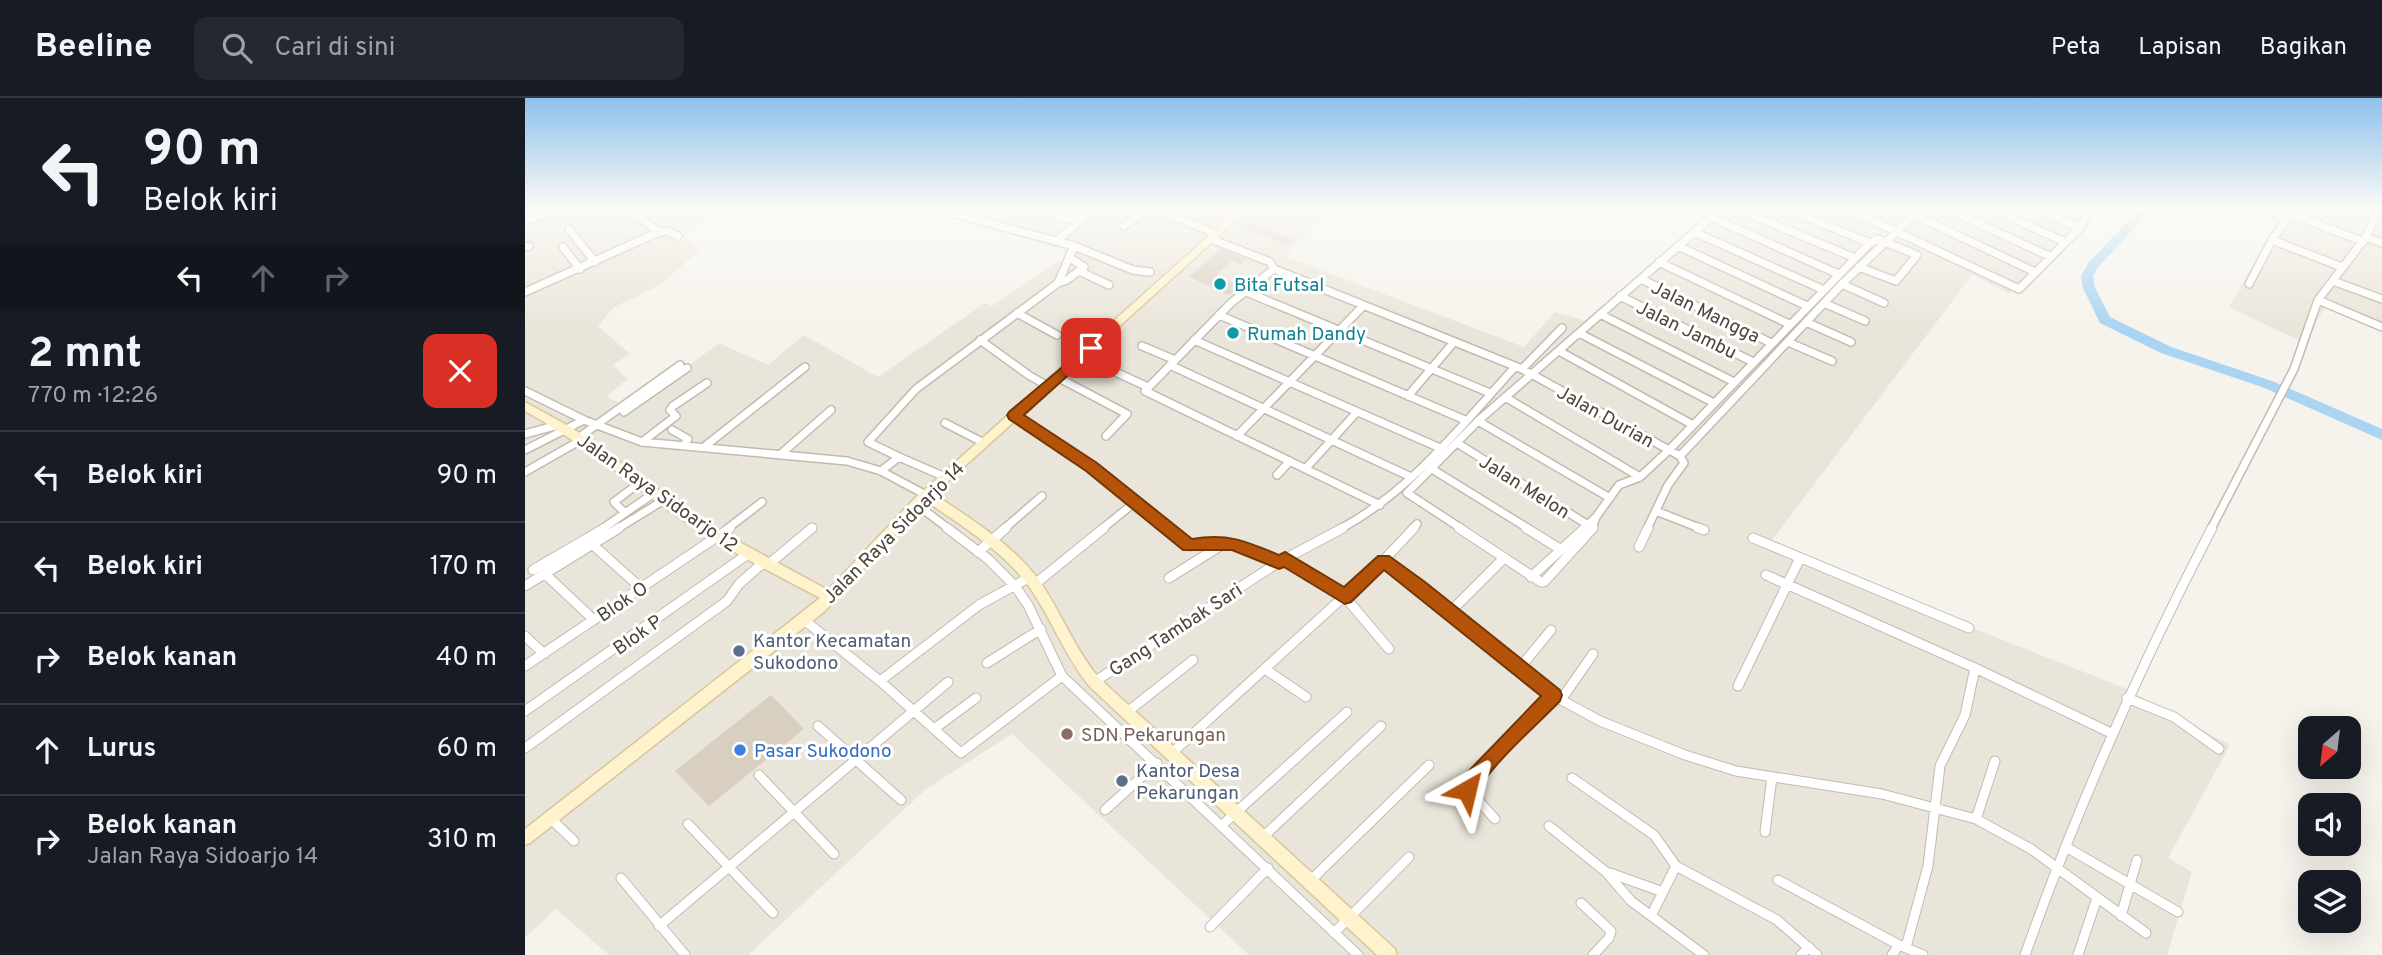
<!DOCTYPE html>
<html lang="id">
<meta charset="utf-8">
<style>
:root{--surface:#171b24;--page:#242831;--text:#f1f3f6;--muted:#9ea1a6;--line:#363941}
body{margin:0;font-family:Overpass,sans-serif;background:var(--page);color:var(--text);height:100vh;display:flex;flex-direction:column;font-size:26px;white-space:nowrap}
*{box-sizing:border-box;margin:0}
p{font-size:23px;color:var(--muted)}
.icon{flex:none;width:38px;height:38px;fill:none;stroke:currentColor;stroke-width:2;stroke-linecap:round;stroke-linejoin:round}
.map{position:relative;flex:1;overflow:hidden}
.details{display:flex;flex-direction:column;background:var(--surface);width:525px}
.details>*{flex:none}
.guide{background:#171b24;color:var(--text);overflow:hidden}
.needle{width:46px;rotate:208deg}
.tools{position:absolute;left:1773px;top:618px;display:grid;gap:14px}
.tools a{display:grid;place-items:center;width:63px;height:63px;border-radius:14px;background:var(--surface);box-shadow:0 7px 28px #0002;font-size:35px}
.pin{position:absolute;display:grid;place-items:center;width:60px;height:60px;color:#fff;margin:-30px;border-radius:14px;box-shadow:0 4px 10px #0006}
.me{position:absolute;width:77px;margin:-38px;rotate:37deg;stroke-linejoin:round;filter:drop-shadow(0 0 5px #0008)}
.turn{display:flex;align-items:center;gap:24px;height:147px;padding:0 28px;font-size:32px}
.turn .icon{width:91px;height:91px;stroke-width:2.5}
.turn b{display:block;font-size:49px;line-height:60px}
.lanes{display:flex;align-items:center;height:66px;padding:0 28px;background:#0003;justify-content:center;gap:35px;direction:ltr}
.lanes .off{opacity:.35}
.round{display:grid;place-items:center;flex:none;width:74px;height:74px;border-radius:14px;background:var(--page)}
.headline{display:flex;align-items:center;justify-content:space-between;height:119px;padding:0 28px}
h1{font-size:42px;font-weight:700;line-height:52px}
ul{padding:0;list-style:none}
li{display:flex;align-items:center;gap:21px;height:91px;padding:0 28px;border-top:2px solid var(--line)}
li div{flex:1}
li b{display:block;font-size:26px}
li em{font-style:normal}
header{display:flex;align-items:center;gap:42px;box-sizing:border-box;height:98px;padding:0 35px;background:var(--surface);border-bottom:2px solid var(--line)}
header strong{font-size:33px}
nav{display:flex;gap:38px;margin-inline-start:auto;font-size:24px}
.search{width:490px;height:63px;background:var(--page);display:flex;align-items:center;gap:18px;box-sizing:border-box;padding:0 24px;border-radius:14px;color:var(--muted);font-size:26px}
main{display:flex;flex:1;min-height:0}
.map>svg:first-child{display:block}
.residential{fill:#eae5da}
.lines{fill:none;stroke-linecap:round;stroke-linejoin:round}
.river{fill:#a9d4f2;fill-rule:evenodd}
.building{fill:#d8cfc1}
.street-far1-casing{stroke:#c2bbae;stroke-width:10}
.street-casing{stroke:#c2bbae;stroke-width:11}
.secondary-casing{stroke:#d6c79b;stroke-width:3}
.street-far1{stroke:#fff;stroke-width:7}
.street{stroke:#fff;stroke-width:9}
.secondary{fill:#fff3cd;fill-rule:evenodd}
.route{fill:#b45309;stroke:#753606;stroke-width:2}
.culture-dot{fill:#0f9aa8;stroke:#fff;stroke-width:2.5}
.service-dot{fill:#5c6f8a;stroke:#fff;stroke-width:2.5}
.education-dot{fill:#8d6e63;stroke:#fff;stroke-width:2.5}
.shop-dot{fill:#3f7fe0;stroke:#fff;stroke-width:2.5}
.labels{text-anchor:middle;stroke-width:6;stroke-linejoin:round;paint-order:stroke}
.culture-label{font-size:19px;fill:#0d838f;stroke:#fff;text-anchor:start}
.street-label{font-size:19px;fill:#4b4439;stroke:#fff}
.service-label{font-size:19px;fill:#4e5e75;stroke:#fff;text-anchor:start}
.education-label{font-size:19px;fill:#785e54;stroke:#fff;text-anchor:start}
.shop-label{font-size:19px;fill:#366cbe;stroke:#fff;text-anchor:start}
</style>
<header>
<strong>Beeline</strong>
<div class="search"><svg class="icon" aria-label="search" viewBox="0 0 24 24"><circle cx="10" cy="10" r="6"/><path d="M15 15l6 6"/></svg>Cari di sini</div>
<nav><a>Peta</a><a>Lapisan</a><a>Bagikan</a></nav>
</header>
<main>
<section class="details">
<div class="guide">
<div class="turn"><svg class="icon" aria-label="left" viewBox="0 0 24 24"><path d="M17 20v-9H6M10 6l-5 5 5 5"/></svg><div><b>90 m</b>Belok kiri</div></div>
<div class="lanes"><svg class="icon" aria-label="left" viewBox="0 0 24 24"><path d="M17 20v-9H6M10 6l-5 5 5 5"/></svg><svg class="icon off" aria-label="ahead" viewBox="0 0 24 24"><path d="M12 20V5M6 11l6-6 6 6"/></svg><svg class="icon off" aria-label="right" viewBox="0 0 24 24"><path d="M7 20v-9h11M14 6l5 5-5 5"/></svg></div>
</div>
<div class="headline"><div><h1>2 mnt</h1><p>770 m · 12:26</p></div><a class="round" style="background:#d93025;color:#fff"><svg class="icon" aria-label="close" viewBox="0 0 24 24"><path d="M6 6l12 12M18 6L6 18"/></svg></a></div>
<ul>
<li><svg class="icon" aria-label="left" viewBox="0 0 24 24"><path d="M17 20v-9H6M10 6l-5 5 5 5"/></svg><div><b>Belok kiri</b></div><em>90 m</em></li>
<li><svg class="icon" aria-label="left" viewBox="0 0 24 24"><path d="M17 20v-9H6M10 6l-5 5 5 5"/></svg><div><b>Belok kiri</b></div><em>170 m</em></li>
<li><svg class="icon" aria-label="right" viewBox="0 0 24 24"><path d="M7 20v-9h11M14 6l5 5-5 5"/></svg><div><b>Belok kanan</b></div><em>40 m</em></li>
<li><svg class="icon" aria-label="ahead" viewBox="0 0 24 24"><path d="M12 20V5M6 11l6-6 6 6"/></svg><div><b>Lurus</b></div><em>60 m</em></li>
<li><svg class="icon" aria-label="right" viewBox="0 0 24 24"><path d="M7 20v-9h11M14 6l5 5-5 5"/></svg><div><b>Belok kanan</b><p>Jalan Raya Sidoarjo 14</p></div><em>310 m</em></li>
</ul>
</section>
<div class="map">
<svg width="1857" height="857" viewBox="0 0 1857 857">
<rect width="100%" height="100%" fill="#f6f3ec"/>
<!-- residential -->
<path class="residential" d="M0 110 206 111 158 137 175 152 135 187 89 209 73 228 105 256 88 267 102 281 81 299 96 305 154 265 163 268 194 245 243 267 279 237 353 279 460 205 467 208 539 159V152L392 110H809L759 158 999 249 1030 214 1061 223 1190 110H1282L1306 116 1315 110H1576L1484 196 1447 177 1242 449 1602 591 1705 647 1643 760 1667 774 1642 857H724L487 636 401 691 223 857H84L31 811 0 840Z
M1761 110H1857V230L1803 205 1778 244 1704 209Z"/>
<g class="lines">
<!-- river -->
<path class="river" d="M1616 110H1628L1573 169 1568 178 1570 190 1585 219 1646 249 1747 283 1857 331V342L1737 289 1636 255 1575 225 1558 190 1556 178 1564 164Z"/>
</g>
<!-- building -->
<path class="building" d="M721 124 769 141 764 147 715 129Z
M696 151 721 161 716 166 707 163 691 177 715 187 704 197 664 179Z
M246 597 279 631 184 708 150 673Z"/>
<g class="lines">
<defs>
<path id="street-far1" d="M503 110 554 123
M629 110 691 136
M1210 110 1330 160
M1260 110 1345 145
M1375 110 1510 174
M1420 110 1524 158
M1465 110 1540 144
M1510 110 1555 130
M1733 110 1762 121
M1325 112 1494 191 1555 130 1564 113 1572 110
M428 116 437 110
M1765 116 1837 143
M1186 119 1313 176
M0 123 30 111
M599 128 624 110
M44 131 70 164
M134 134 142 133 153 138
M1169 134 1299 192
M1841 139 1857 145
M686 141 745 164 749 171 997 271 1155 358
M1747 142 1817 169
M532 143 570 110
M549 148 608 172 625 174
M1153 148 1282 208
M0 149 4 148
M38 149 55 171
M1134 164 1264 226
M749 171 706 205 620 293 855 407
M554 173 584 187
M1116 181 1246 245
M1808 183 1857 201
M533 185 542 182 559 169 544 159
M1317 186 1359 205
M1724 186 1747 142 1770 110
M719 193 965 295
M0 194 134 134 101 110
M1095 198 1228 264
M1793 202 1857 229
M1299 205 1340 223
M492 215 532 237
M1075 216 1209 284
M694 217 940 322
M1281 224 1326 244
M1054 235 1189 305
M455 242 505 278 523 288
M669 242 915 350
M1263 244 1307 263
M617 248 650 262
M1034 253 1168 327
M645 267 886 379
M997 271 1037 230
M586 272 623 289
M532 279 602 316 581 338
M0 293 59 322 117 344 322 363 356 373 401 397
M883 298 929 244
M980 299 1115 379
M99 314 162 270
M490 317 566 369 643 431
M953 323 1085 400
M420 325 459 345
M147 332 163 341 158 348
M0 336 33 327
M712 338 838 208
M53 340 155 267
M117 344 151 318 145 312 148 308 182 285
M932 345 1063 427
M179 349 280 269
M0 352 59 322
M257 355 306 312
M1155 358 1317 186 1396 110
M374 359 420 379
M781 370 832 314
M907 371 1004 431
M356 373 374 359 343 344 391 291 533 185 549 148 409 110
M0 374 56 342
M752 377 765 363
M391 406 424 431
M1131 413 1177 431
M100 415 89 404 114 385
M77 431 129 395
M92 431 139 402
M202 431 237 404
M479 431 517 398
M577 431 610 404
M815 431C885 394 937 327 990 269
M887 431 892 426
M937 431 882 395 953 323 1197 110
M1058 431 1071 419 1094 387 1115 379 1144 352 1345 145 1353 141 1392 157 1371 183 1334 169
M1067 431 1071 419
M1122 431 1143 387 1159 365 1155 358
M1686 431 1769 271 1793 202 1841 139 1854 110"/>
<path id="street" d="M422 430 463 461 490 488 503 507 537 578 833 857
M641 430 664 448C702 441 719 450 754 464
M934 430 1016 484H1019L1068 430
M1001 430 1035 451
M1173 430 1179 432
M194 438 205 430
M1228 440 1444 530
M68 447 116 490
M1114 449 1123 430
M453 454 481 430
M760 461 820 499 864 551
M858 463 895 489 1029 598 1075 623 1160 657 1211 673 1357 696 1451 721 1506 751 1621 835
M244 466 287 430
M8 472 80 430
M20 476 69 522
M1241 477 1450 570 1588 636
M1006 479 1060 430
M644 480 700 445
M510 486 579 430
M0 488 94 430
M925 514 978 461
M279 522 355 583 436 655 537 578
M0 538 19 556
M462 565 516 531
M0 568 193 438
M740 571 781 599
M994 571 1026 532
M355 583 454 507 505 479
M569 584 754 464 818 430
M1213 588 1275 460
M1602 600 1649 619 1694 651
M1036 602 1068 556
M0 613 223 456
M601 615 668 562
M293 628 376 702
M409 631 451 600
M0 650 202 503 214 486 239 464
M647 655 858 463 889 430
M234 677 309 756
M1047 680 1129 737 1151 768 1252 822 1292 857
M580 712 632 665
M25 720 49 743
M970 721 942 690 1029 598
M1451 721 1470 663
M163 726 248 815
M697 727 822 614
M1024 728 1081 774 1106 803 1179 857
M1240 734 1247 679
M738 739 856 628
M1541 749 1653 814
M1085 775 1138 794
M96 780 160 857
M1253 782 1374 847
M785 783 904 667
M1056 805 1086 833 1084 840 1068 857
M1127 816 1151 768
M1596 818 1612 762
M134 828 423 584
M685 829 743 770
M809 835 884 759
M1381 849 1403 768 1415 668 1440 617 1450 570
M1276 857 1284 849
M1367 857 1374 847 1398 857
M1500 857C1552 710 1615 568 1687 430
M1553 857 1572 800"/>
<path id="secondary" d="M715 110H725L409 396C446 421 487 446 514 482 536 514 549 550 574 580L870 851 872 857H852L564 588C540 558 527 522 505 490 479 453 438 429 401 403L300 513 5 745 0 747V731L295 500C249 476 203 452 159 423 106 387 57 344 0 313V304L47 330 185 428 303 492 389 401Z"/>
</defs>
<!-- street-far1 casing -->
<use href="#street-far1" class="street-far1-casing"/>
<!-- street casing -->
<use href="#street" class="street-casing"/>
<!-- secondary casing -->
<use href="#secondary" class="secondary-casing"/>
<!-- street-far1 -->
<use href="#street-far1" class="street-far1"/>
<!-- street -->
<use href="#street" class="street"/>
<!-- secondary -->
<use href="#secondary" class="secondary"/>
</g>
<!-- sky -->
<linearGradient id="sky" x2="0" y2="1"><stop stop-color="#8fc1ec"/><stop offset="0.48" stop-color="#fbfaf6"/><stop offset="1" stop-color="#fbfaf6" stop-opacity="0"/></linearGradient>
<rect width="1857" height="230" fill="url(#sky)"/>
<!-- route -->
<path class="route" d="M566 245 570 246V253L499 317 572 365 667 441C703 435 721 443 754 457L760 454 819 489 853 458H864L900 484 1035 592 1037 597 1035 603C1011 628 962 670 949 699L942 702 935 699 932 692 937 680 1016 598 859 472 826 504 820 506 759 469 754 471 707 452H658L561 373 484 321 482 317 484 314Z"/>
<!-- markers -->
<g class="culture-dot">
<circle cx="695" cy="186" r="7"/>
<circle cx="708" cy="235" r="7"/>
</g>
<g class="service-dot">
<circle cx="214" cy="553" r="7"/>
<circle cx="597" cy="683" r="7"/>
</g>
<circle class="education-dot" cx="542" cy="636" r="7"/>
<circle class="shop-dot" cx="215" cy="652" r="7"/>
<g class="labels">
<!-- culture labels -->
<g class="culture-label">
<text x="709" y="193">Bita Futsal</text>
<text x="722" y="242">Rumah Dandy</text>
</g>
<!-- street labels -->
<g class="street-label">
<text transform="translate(1181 213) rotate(26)" y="7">Jalan Mangga</text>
<text transform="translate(1162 231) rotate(26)" y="7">Jalan Jambu</text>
<text transform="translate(1081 318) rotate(29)" y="7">Jalan Durian</text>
<text transform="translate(1000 388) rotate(32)" y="7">Jalan Melon</text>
<text transform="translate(133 394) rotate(35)" y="7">Jalan Raya Sidoarjo 12</text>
<text transform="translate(368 434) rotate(-45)" y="7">Jalan Raya Sidoarjo 14</text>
<text transform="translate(97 503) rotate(-34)" y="7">Blok O</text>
<text transform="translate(650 531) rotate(-33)" y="7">Gang Tambak Sari</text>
<text transform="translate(112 536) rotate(-35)" y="7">Blok P</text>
</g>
<!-- service labels -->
<g class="service-label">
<text x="228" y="549">Kantor Kecamatan<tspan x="228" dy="22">Sukodono</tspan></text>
<text x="611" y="679">Kantor Desa<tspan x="611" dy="22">Pekarungan</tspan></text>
</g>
<!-- education labels -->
<g class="education-label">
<text x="556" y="643">SDN Pekarungan</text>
</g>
<!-- shop labels -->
<g class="shop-label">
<text x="229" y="659">Pasar Sukodono</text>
</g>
</g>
</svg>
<div class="tools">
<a><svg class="needle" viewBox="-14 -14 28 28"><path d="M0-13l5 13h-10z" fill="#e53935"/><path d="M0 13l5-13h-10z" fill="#9ea1a6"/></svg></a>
<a><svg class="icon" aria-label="sound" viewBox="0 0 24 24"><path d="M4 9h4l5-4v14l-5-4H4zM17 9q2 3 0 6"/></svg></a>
<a><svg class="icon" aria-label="layers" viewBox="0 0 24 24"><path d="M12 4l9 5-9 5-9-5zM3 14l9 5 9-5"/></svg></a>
</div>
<div class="pin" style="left:566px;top:250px;background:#d93025"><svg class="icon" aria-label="arrive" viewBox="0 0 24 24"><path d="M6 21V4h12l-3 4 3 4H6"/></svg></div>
<svg class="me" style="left:942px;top:692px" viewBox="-20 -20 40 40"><path d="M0-17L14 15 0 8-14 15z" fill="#b45309" stroke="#fff" stroke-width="4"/></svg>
</div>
</main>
